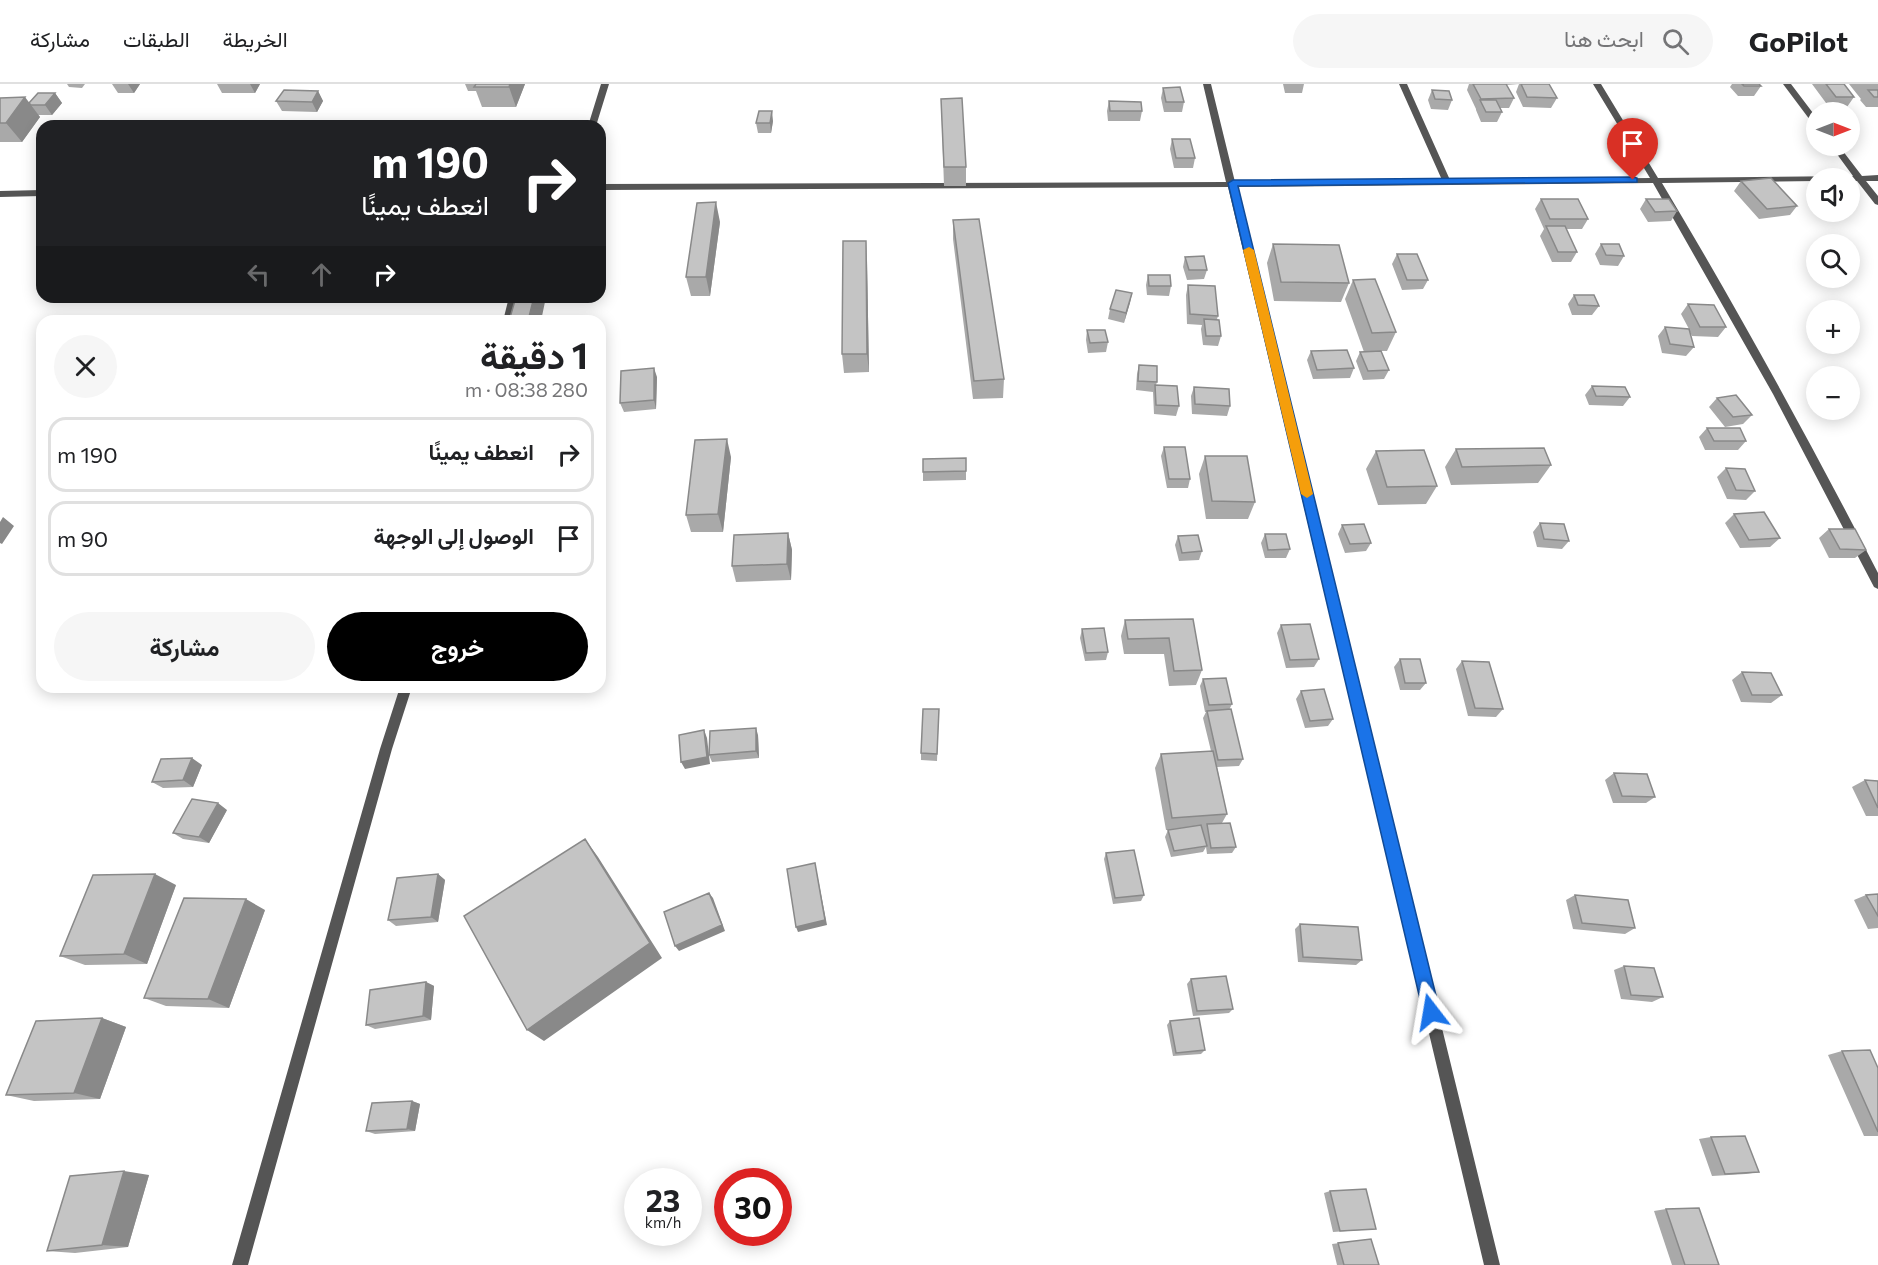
<!DOCTYPE html>
<html lang="ar">
<meta charset="utf-8">
<style>
:root{--surface:#fff;--page:#f6f6f6;--text:#202124;--muted:#757577;--line:#e0e0e0;--accent:#000}
body{margin:0;font-family:Commissioner,Vazirmatn,sans-serif;background:var(--page);color:var(--text);direction:rtl;height:100vh;display:flex;flex-direction:column;font-size:22px;white-space:nowrap}
*{box-sizing:border-box;margin:0}
p{font-size:20px;color:var(--muted)}
.icon{flex:none;width:33px;height:33px;fill:none;stroke:currentColor;stroke-width:2;stroke-linecap:round;stroke-linejoin:round}
.map{position:relative;flex:1;overflow:hidden;direction:ltr}
.panel{position:absolute;left:36px;top:231px;width:570px;height:378px;display:flex;flex-direction:column;background:var(--surface);border-radius:18px;box-shadow:0 3px 15px #0003;direction:rtl}
.panel>*{flex:none}
.banner{position:absolute;left:36px;top:36px;width:570px;height:183px;border-radius:18px;box-shadow:0 3px 15px #0003;direction:rtl;background:#202124;color:#fff;overflow:hidden}
.needle{width:39px;rotate:90deg}
.buttons{position:absolute;left:1806px;top:18px;display:grid;gap:12px}
.buttons a{display:grid;place-items:center;width:54px;height:54px;border-radius:50%;background:var(--surface);box-shadow:0 3px 15px #0003;font-size:30px}
.speed{position:absolute;left:624px;top:1084px;display:flex;gap:12px;font-size:30px;font-weight:700;text-align:center}
.speed>*{display:grid;place-content:center;width:78px;height:78px;border-radius:50%;background:var(--surface);box-shadow:0 3px 15px #0003;line-height:1}
.speed small{font-size:15px;font-weight:400}
.speed .limit{border:9px solid #d22;background:#fff;color:#111}
.pin{position:absolute;display:grid;place-items:center;width:51px;height:51px;color:#fff;margin:-62px -26px;border-radius:50% 50% 50% 0;rotate:-45deg;box-shadow:0 0 6px #0007}
.pin .icon{rotate:45deg}
.me{position:absolute;width:66px;margin:-33px;rotate:346deg;stroke-linejoin:round;filter:drop-shadow(0 0 4px #0008)}
.turn{display:flex;align-items:center;gap:21px;height:126px;padding:0 18px;font-size:27px}
.turn .icon{width:78px;height:78px;stroke-width:2.5}
.turn b{display:block;font-size:42px;line-height:51px}
.lanes{display:flex;align-items:center;height:57px;padding:0 18px;background:#0003;justify-content:center;gap:30px;direction:ltr}
.lanes .off{opacity:.35}
.round{display:grid;place-items:center;flex:none;width:63px;height:63px;border-radius:32px;background:var(--page)}
.summary{display:flex;align-items:center;justify-content:space-between;height:102px;padding:0 18px}
h1{font-size:36px;font-weight:700;line-height:45px}
.cta{display:flex;gap:12px;margin-top:auto;padding:12px 18px}
.cta a{flex:1;height:69px;border-radius:36px;background:var(--accent);color:#fff;font-size:24px;font-weight:700;line-height:69px;text-align:center}
.cta a+a{background:var(--page);color:var(--text)}
ul{padding:0;list-style:none}
li{display:flex;align-items:center;gap:18px;height:75px;margin:0 12px 9px;padding:0 6px;border:3px solid var(--line);border-radius:18px}
li div{flex:1}
li b{display:block;font-size:22px}
li em{font-style:normal}
header{display:flex;align-items:center;gap:36px;box-sizing:border-box;height:84px;padding:0 30px;background:var(--surface);border-bottom:2px solid var(--line)}
header strong{font-size:28px}
nav{display:flex;gap:33px;margin-inline-start:auto;font-size:21px}
.search{width:420px;height:54px;background:var(--page);display:flex;align-items:center;gap:15px;box-sizing:border-box;padding:0 21px;border-radius:33px;color:var(--muted);font-size:22px}
.map>svg:first-child{display:block}
.lines{fill:none;stroke-linecap:round;stroke-linejoin:round}
.minor{fill:#555;fill-rule:evenodd}
.wall{fill:#a9a9a9}
.shaded-wall{fill:#898989}
.building{fill:#c4c4c4;stroke:#898989;stroke-width:1.5}
.route{fill:#1a73e8;stroke:#114b97;stroke-width:1.5}
.slow{fill:#f59e0b}
</style>
<header>
<strong>GoPilot</strong>
<div class="search"><svg class="icon" aria-label="search" viewBox="0 0 24 24"><circle cx="10" cy="10" r="6"/><path d="M15 15l6 6"/></svg>ابحث هنا</div>
<nav><a>الخريطة</a><a>الطبقات</a><a>مشاركة</a></nav>
</header>
<div class="map">
<svg width="1878" height="1181" viewBox="0 0 1878 1181">
<rect width="100%" height="100%" fill="#fff"/>
<g class="lines">
<!-- minor -->
<path class="minor" d="M601 0H609L596 42H588Z
M1203 0H1211L1235 98 1442 96 1399 0H1407L1450 96 1650 94 1593 0H1601L1658 94 1853 92 1831 62H1839L1862 92 1878 91V97H1866L1878 112V121L1875 120 1857 97H1850V94H1816V97L1662 99C1738 226 1810 357 1878 489V505L1874 503 1773 310 1653 99 1236 103 1500 1181H1484L1228 103 600 106V100L1226 98Z
M1783 0H1791L1816 33V40H1813Z
M42 106V112L0 113V107Z
M509 213H519L513 237H503Z
M400 603H412L392 665 248 1181H232L380 665Z"/>
</g>
<!-- wall -->
<path class="wall" d="M67 0H85L82 4 69 3Z
M112 0H140L134 9H118Z
M217 0H260L255 9H222Z
M465 0H525L516 23H482L476 7H468Z
M1283 0H1304L1302 9H1285Z
M1469 0H1549L1557 14 1551 24 1523 23 1516 8 1519 0 1506 1 1514 14 1509 24H1500L1502 28 1497 38H1481L1476 26V25L1467 6Z
M1732 0H1759L1761 2 1754 12H1738L1730 3Z
M1812 0H1844L1854 13 1847 23H1829Z
M1849 0H1878V23H1866L1860 16 1861 15Z
M1163 4 1184 18 1182 28H1164L1161 14Z
M1432 6 1452 16 1448 26 1431 25 1428 16Z
M318 7 323 17 317 28 282 27 276 17Z
M55 9 62 19 52 31H38L40 33 22 58H0V14L29 19Z
M941 15 966 83V102H944Z
M1109 17 1142 27 1140 37H1108L1107 27Z
M773 37 771 49H758L756 39Z
M1172 55 1195 74 1193 84H1174L1170 65Z
M1741 97 1797 122 1790 131 1759 135 1734 107Z
M1541 115 1588 135 1582 145H1566L1577 168 1571 178H1552L1540 152 1544 145 1535 125Z
M1646 115 1677 127 1671 137 1648 138 1640 125Z
M953 136 1004 295 1003 314 973 315 953 155Z
M720 138 710 212H691L686 193Z
M1273 160 1349 199 1341 218 1274 217 1267 179Z
M1601 160 1624 172 1618 182 1600 181 1595 170Z
M1397 170 1428 196 1423 205 1402 206 1392 180Z
M1185 173 1207 186 1204 195 1187 196 1183 183Z
M867 176 869 288 844 289 842 270Z
M1148 191 1171 202 1169 212 1147 211 1146 201Z
M1353 196 1396 248 1387 267H1381L1389 286 1384 295 1363 296 1356 277 1360 268H1364L1345 215Z
M1188 201 1218 232 1217 235 1221 252 1218 262 1203 261 1201 245 1202 241 1187 240 1186 211Z
M1132 209 1124 239 1108 235 1110 225Z
M1574 211 1599 222 1592 231H1572L1568 220Z
M1688 220 1726 243 1718 253 1692 252 1689 246 1694 263 1686 272 1662 269 1658 252 1665 243 1689 245 1681 230Z
M1087 246 1108 258 1106 268 1088 269 1086 256Z
M1311 267 1354 284 1350 294 1313 295 1307 276Z
M1139 281 1157 298 1156 301 1179 322 1176 332 1154 330 1153 308 1136 306 1137 290Z
M657 293 656 325 624 328 620 319Z
M1592 302 1630 313 1623 322 1589 321 1585 311Z
M1194 303 1230 322 1227 332 1192 330 1191 312Z
M1717 314 1752 331 1743 340 1725 343 1709 323Z
M1707 344 1746 357 1738 366H1705L1699 353Z
M1164 363 1190 395 1188 404H1167L1161 372Z
M1456 365 1551 381 1538 399 1451 401 1445 383Z
M1376 367 1437 402 1426 420 1378 421 1366 385Z
M1205 372 1255 418 1248 435H1206L1199 390Z
M731 373 723 448H691L686 431Z
M966 374V396L923 397V375Z
M1726 384 1755 407 1746 416 1727 415 1717 393Z
M1734 430 1780 454 1770 463 1740 464 1725 439Z
M1540 439 1569 457 1562 465 1537 463 1533 448Z
M1342 441 1371 459 1366 467 1345 469 1338 450Z
M1829 445 1866 466 1855 474H1829L1819 454Z
M788 449 792 466 791 496 736 498 732 482Z
M1265 450 1290 465 1286 474H1265L1261 459Z
M1178 452 1202 467 1199 476 1179 477 1175 461Z
M1193 535 1202 586 1196 601 1169 602 1164 570H1124L1121 552 1125 536Z
M1281 541 1319 575 1314 583 1286 584 1277 549Z
M1082 545 1108 568 1106 576 1085 577 1080 554Z
M1400 575 1426 599 1420 606H1400L1394 583Z
M1462 577 1503 625 1496 633 1468 632 1456 585Z
M1742 588 1782 611 1771 619 1741 618 1732 596Z
M1203 595 1232 620 1229 626 1243 675 1239 682 1217 683 1227 730 1222 739 1236 763 1232 769 1207 770 1206 763 1203 768 1171 773 1165 753 1168 746H1171H1166L1155 684 1161 670 1211 667 1203 634 1206 628H1205L1200 602Z
M1301 607 1333 635 1328 642 1305 644 1296 615Z
M939 625 937 677 921 676V669Z
M758 651 759 674 712 678 709 671Z
M202 681 193 703 163 704 152 698Z
M1614 689 1655 713 1646 719H1613L1605 696Z
M1865 696 1878 697V732H1866L1852 703Z
M227 726 209 759 183 755 173 749Z
M1106 769 1144 811 1141 817 1113 820 1104 775Z
M438 790 445 796 438 838 396 842 388 836Z
M176 801 147 880 85 881 60 872Z
M1878 810V844L1868 845 1854 816 1866 811Z
M1575 811 1635 844 1625 850 1573 845 1566 816Z
M265 826 229 924 166 922 144 914Z
M1300 840 1362 876 1356 881 1298 878 1295 845Z
M1624 882 1663 913 1652 918 1621 915 1614 886Z
M1191 895 1233 925 1229 929 1193 932 1187 900Z
M426 898 434 902 431 936 375 945 366 941Z
M102 934 126 943 100 1015 34 1017 6 1011Z
M1170 937 1205 966 1201 970 1173 972 1167 941Z
M1842 967 1878 984V1052H1864L1828 971Z
M412 1017 420 1020 415 1047 375 1050 366 1047Z
M1711 1053 1759 1088 1746 1090 1712 1092 1699 1055Z
M149 1091 128 1163 75 1169 47 1167Z
M1330 1107 1376 1145 1333 1148 1324 1109Z
M1666 1125 1719 1181H1672L1654 1127Z
M1371 1155 1379 1181H1337L1332 1160Z"/>
<!-- shaded-wall -->
<path class="shaded-wall" d="M128 0H140L134 9Z
M250 0H260L255 9Z
M510 0H525L516 23 509 3Z
M318 7 323 17 317 28 312 18Z
M55 9 62 19 52 31 45 21Z
M25 13 40 33 22 58 6 39Z
M772 27 773 37 771 49 770 39Z
M716 118 720 138 710 212 706 193Z
M866 157 867 176 869 288 867 270Z
M1132 209 1130 219 1124 239 1126 229Z
M534 213H546L541 237H528Z
M654 284 657 293 656 325 654 316Z
M727 355 731 373 723 448 718 430Z
M3 433 14 442 2 460 0 459V438Z
M788 449 792 466 791 496 787 480Z
M756 644 758 651 759 674 756 667Z
M704 646 707 654 710 680 685 685 681 678Z
M192 674 202 681 193 703 183 696Z
M218 719 227 726 209 759 199 753Z
M585 755 598 773 662 874 544 957 527 946Z
M815 779 827 841 798 848 796 843Z
M155 790 176 801 147 880 124 870Z
M438 790 445 796 438 838 431 833Z
M709 809 713 814 725 847 679 867 675 862Z
M246 815 265 826 229 924 208 915Z
M426 898 434 902 431 936 423 932Z
M102 934 126 943 100 1015 74 1009Z
M412 1017 420 1020 415 1047 407 1045Z
M124 1087 149 1091 128 1163 102 1161Z"/>
<!-- building -->
<path class="building" d="M476 0H510L509 3H474Z
M1473 0H1506L1514 14 1481 15Z
M1521 0H1549L1557 14 1527 13Z
M1742 0H1759L1761 2H1744Z
M1826 0H1844L1854 13H1836Z
M1180 3 1184 18H1166L1163 4Z
M284 6 318 7 312 18 276 17Z
M1432 6 1449 7 1452 16 1435 15Z
M1868 6H1878V13H1874Z
M38 9H55L45 21H31L29 19Z
M25 13 6 39H0V14Z
M962 14 966 83H944L941 15Z
M1480 16H1496L1502 28H1486Z
M1109 17 1141 18 1142 27H1110Z
M759 27H772L770 39H756Z
M1172 55H1190L1195 74H1176Z
M1771 94 1797 122 1767 125 1741 97Z
M1541 115H1578L1588 135H1550Z
M1646 115H1669L1677 127 1655 128Z
M716 118 706 193H686L697 119Z
M979 135 1004 295 974 297 953 136Z
M1546 142H1565L1577 168H1558Z
M843 157H866L867 270H842Z
M1273 160 1339 161 1349 199 1281 198Z
M1601 160H1619L1624 172 1606 171Z
M1397 170H1417L1428 196H1407Z
M1204 172 1207 186H1189L1185 173Z
M1148 191H1170L1171 202H1149Z
M1375 195 1396 248 1372 249 1353 196Z
M1188 201 1215 202 1218 232 1190 230Z
M1116 206 1132 209 1126 229 1110 225Z
M1574 211H1594L1599 222 1578 221Z
M516 213H534L528 237H509Z
M1688 220 1714 221 1726 243H1700Z
M1204 235 1219 236 1221 252H1206Z
M1665 243 1689 245 1694 263 1670 260Z
M1087 246H1105L1108 258 1090 259Z
M1347 266 1354 284 1317 286 1311 267Z
M1381 267 1389 286 1368 287 1360 268Z
M1139 281 1157 282V298L1138 297Z
M654 284V316L620 319 621 287Z
M1155 301 1177 302 1179 322 1156 321Z
M1592 302 1625 303 1630 313 1596 312Z
M1194 303 1229 305 1230 322 1195 320Z
M1736 311 1752 331 1733 333 1717 314Z
M1707 344H1740L1746 357H1714Z
M727 355 718 430 686 431 695 356Z
M1164 363H1185L1190 395H1169Z
M1544 364 1551 381 1462 383 1456 365Z
M1424 366 1437 402 1387 403 1376 367Z
M1205 372H1247L1255 418 1212 417Z
M966 374V387L923 388V375Z
M1726 384 1745 385 1755 407 1736 406Z
M1764 428 1780 454 1749 456 1734 430Z
M1540 439 1564 440 1569 457 1544 455Z
M1364 440 1371 459 1350 460 1342 441Z
M1829 445H1855L1866 466 1840 465Z
M788 449 787 480 732 482 734 451Z
M1265 450H1286L1290 465 1268 466Z
M1198 451 1202 467 1182 469 1178 452Z
M1193 535 1202 586 1174 587 1169 554 1128 555 1125 536Z
M1310 540 1319 575 1290 576 1281 541Z
M1104 544 1108 568 1086 569 1082 545Z
M1400 575H1420L1426 599H1405Z
M1462 577 1489 578 1503 625 1475 624Z
M1742 588 1771 589 1782 611H1752Z
M1226 594 1232 620 1209 621 1203 595Z
M1324 605 1333 635 1310 637 1301 607Z
M923 625H939L937 670 921 669Z
M1231 625 1243 675 1218 676 1207 627Z
M756 644V667L709 671 710 647Z
M704 646 707 673 681 678 679 651Z
M1213 667 1227 730 1172 734 1161 670Z
M192 674 183 696 152 698 161 675Z
M1614 689 1647 690 1655 713 1622 712Z
M1865 696 1878 697V724Z
M192 715 218 719 199 753 173 749Z
M1230 739 1236 763 1211 764 1207 740Z
M1201 741 1207 762 1174 767 1168 746Z
M585 755 650 859 527 946 464 832Z
M1134 766 1144 811 1115 814 1106 769Z
M815 779 825 836 796 843 787 785Z
M155 790 124 870 60 872 93 791Z
M438 790 431 833 388 836 397 794Z
M709 809 722 841 675 862 664 828Z
M1878 810V832L1866 811Z
M1575 811 1628 816 1635 844 1582 839Z
M184 814 246 815 208 915 144 914Z
M1300 840 1358 843 1362 876 1303 873Z
M1624 882 1654 884 1663 913 1631 911Z
M1226 892 1233 925 1197 927 1191 895Z
M426 898 423 932 366 941 370 906Z
M102 934 74 1009 6 1011 36 937Z
M1199 934 1205 966 1176 969 1170 937Z
M1870 966 1878 984V1048L1842 967Z
M412 1017 407 1045 366 1047 372 1019Z
M1745 1052 1759 1088 1725 1090 1711 1053Z
M124 1087 102 1161 47 1167 70 1092Z
M1366 1105 1376 1145 1340 1147 1330 1107Z
M1699 1124 1719 1181H1685L1666 1125Z
M1371 1155 1379 1181H1344L1338 1159Z"/>
<!-- route -->
<path class="route" d="M1633 93 1637 94V98L1238 102 1440 928 1437 934 1431 936 1426 934 1423 928 1228 99 1233 96Z"/>
<!-- slow -->
<path class="slow" d="M1249 163 1254 166 1313 410 1307 414 1301 410 1243 166Z"/>
</svg>
<div class="buttons">
<a><svg class="needle" viewBox="-14 -14 28 28"><path d="M0-13l5 13h-10z" fill="#e53935"/><path d="M0 13l5-13h-10z" fill="#757577"/></svg></a>
<a><svg class="icon" aria-label="sound" viewBox="0 0 24 24"><path d="M4 9h4l5-4v14l-5-4H4zM17 9q2 3 0 6"/></svg></a>
<a><svg class="icon" aria-label="search" viewBox="0 0 24 24"><circle cx="10" cy="10" r="6"/><path d="M15 15l6 6"/></svg></a>
<a>+</a>
<a>−</a>
</div>
<div class="speed"><div>23<small>km/h</small></div><div class="limit">30</div></div>
<div class="pin" style="left:1633px;top:96px;background:#d93025"><svg class="icon" aria-label="arrive" viewBox="0 0 24 24"><path d="M6 21V4h12l-3 4 3 4H6"/></svg></div>
<svg class="me" style="left:1431px;top:928px" viewBox="-20 -20 40 40"><path d="M0-17L14 15 0 8-14 15z" fill="#1a73e8" stroke="#fff" stroke-width="4"/></svg>
<div class="banner">
<div class="turn"><svg class="icon" aria-label="right" viewBox="0 0 24 24"><path d="M7 20v-9h11M14 6l5 5-5 5"/></svg><div><b>190 m</b>انعطف يمينًا</div></div>
<div class="lanes"><svg class="icon off" aria-label="left" viewBox="0 0 24 24"><path d="M17 20v-9H6M10 6l-5 5 5 5"/></svg><svg class="icon off" aria-label="ahead" viewBox="0 0 24 24"><path d="M12 20V5M6 11l6-6 6 6"/></svg><svg class="icon" aria-label="right" viewBox="0 0 24 24"><path d="M7 20v-9h11M14 6l5 5-5 5"/></svg></div>
</div>
<section class="panel">
<div class="summary"><div><h1>1 دقيقة</h1><p>280 m · 08:38</p></div><a class="round"><svg class="icon" aria-label="close" viewBox="0 0 24 24"><path d="M6 6l12 12M18 6L6 18"/></svg></a></div>
<ul>
<li><svg class="icon" aria-label="right" viewBox="0 0 24 24"><path d="M7 20v-9h11M14 6l5 5-5 5"/></svg><div><b>انعطف يمينًا</b></div><em>190 m</em></li>
<li><svg class="icon" aria-label="arrive" viewBox="0 0 24 24"><path d="M6 21V4h12l-3 4 3 4H6"/></svg><div><b>الوصول إلى الوجهة</b></div><em>90 m</em></li>
</ul>
<div class="cta"><a>خروج</a><a>مشاركة</a></div>
</section>
</div>
